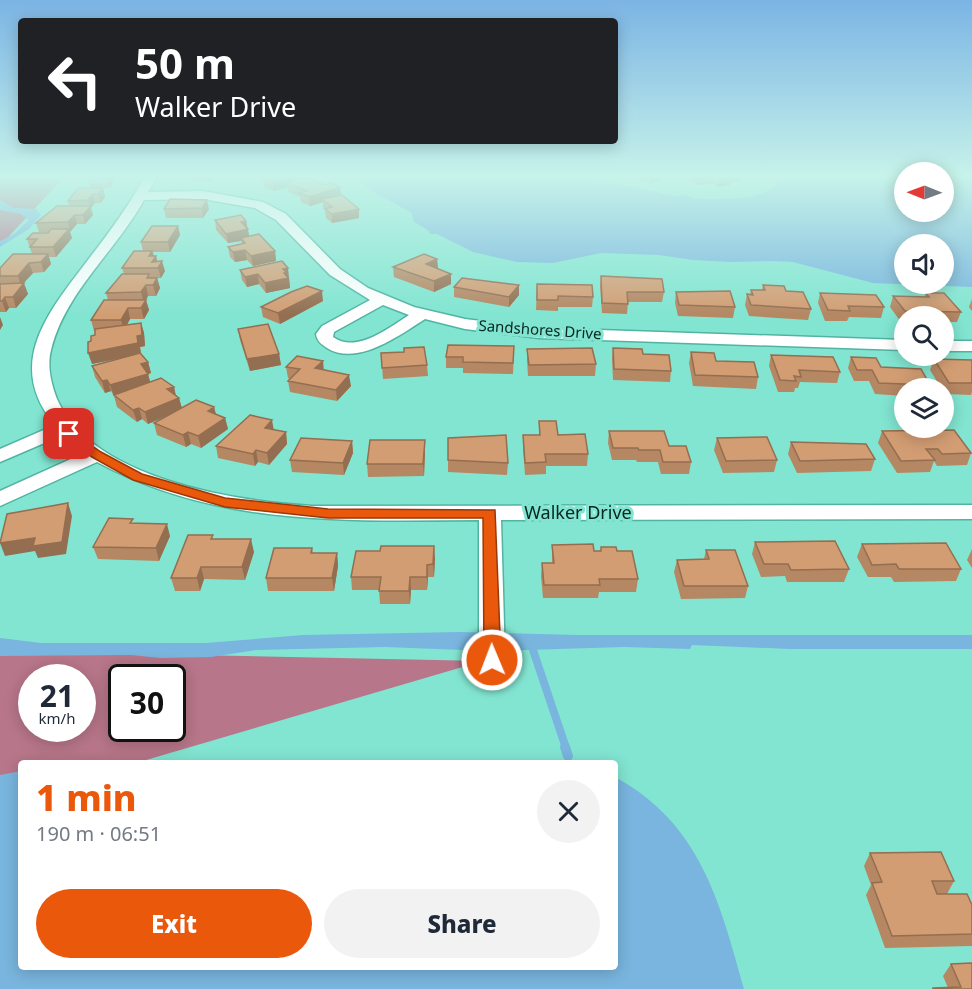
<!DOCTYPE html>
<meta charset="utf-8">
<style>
:root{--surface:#fff;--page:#f2f2f3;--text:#1f2937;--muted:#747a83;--accent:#ea580c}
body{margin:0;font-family:"Noto Sans",sans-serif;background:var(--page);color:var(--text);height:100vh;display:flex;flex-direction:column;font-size:22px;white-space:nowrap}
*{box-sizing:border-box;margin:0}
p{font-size:20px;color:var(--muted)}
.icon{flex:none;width:33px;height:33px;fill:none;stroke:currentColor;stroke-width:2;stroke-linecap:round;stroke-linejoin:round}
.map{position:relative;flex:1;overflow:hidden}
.drawer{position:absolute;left:18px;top:760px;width:600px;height:210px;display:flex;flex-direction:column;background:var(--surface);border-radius:6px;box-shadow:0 3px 15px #0003}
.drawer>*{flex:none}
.top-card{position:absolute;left:18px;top:18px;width:600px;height:126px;border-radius:6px;box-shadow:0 3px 15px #0003;background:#202124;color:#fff;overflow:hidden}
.needle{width:39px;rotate:271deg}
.fabs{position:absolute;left:894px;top:162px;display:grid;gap:12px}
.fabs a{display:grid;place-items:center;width:60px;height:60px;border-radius:50%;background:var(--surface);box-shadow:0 3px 15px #0003;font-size:30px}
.speed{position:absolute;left:18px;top:664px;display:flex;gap:12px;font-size:30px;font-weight:700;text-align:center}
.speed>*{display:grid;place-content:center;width:78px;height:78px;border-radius:50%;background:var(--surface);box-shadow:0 3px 15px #0003;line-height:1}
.speed small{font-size:15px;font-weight:400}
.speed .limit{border:3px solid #111;border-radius:9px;background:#fff;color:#111}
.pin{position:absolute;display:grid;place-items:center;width:51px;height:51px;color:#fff;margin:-26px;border-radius:12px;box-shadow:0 3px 9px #0006}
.me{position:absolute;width:66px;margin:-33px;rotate:359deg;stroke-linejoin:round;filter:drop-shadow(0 0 4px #0008)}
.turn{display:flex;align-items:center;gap:21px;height:126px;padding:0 18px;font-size:27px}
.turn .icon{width:78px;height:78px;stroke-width:2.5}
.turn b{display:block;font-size:42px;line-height:51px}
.round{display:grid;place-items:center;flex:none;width:63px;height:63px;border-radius:32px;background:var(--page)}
.overview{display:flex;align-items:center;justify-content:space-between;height:102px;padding:0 18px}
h1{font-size:36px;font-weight:800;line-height:45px;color:var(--accent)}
.action{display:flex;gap:12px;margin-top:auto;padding:12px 18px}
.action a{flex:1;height:69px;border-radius:36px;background:var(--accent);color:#fff;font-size:24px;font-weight:800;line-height:69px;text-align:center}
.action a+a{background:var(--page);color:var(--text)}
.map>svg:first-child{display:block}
.forest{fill:#b8768a;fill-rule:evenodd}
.water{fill:#79b5de;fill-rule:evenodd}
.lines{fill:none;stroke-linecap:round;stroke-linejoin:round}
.stream-far1{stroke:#79b5de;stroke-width:8}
.stream{stroke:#79b5de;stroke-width:10}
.minor-casing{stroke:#51b4a2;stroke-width:3}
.minor{fill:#fff;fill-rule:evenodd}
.wall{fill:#b58763}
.shaded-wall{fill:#946e50}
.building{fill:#d39d73;stroke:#946e50;stroke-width:1.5}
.route{fill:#ea580c;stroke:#983908;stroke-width:1.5}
.labels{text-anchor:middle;stroke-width:6;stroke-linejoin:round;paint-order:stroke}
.far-street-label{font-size:15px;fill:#062621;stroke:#82e5d1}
.street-label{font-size:18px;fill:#062621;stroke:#82e5d1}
</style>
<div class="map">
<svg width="972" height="989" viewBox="0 0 972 989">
<rect width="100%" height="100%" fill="#82e5d1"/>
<!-- forest -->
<path class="forest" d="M0 177H64L0 246Z
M0 651 483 661 136 763 21 764V797L0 804ZM32 678H82V729H32ZM122 678H172V729H122Z"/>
<!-- water -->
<path class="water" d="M356 177H579L677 196 686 194 694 199C719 199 768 204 781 177H904V212H944V177H972V287L873 283 793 262 775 261 731 262 693 260 659 255 601 253 553 263 517 262 473 252 437 234H430L429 231 413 221 412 213 375 193ZM944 244V284H904V244Z
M0 200 14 208 36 209 41 215 29 229 0 247V241L14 234 29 220 21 214 0 210Z
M460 632 578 635H972V649H790L692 645 690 649 624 647 489 651 385 647 256 650 211 657 161 658 131 655 0 656V638L41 643H206L303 635Z
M21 771V968H615V777C700 823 720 902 744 989H0V775Z"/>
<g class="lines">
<!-- stream-far1 -->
<path class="stream-far1" d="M533 650 566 748"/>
<!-- stream -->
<path class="stream" d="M565 747 568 756"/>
<defs>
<path id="minor" d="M145 177H157L148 192 203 191 263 202 286 214 340 269 368 288 414 307 465 319 539 328 904 340V350L539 338 465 329 425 319C400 335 357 367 327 348 321 344 317 341 316 334L322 326 370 300 330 275 276 220 255 208 203 199 144 200C116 251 65 292 51 350 47 365 51 384 57 399 92 479 234 501 312 506L972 505V519L501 520 505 660 501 667 492 670 483 667 479 660V520C347 521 217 527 97 462L0 506V491L84 453 63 435 0 462V449L55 425C2 362 52 308 91 256 111 230 129 205 145 177ZM383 305 409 315C389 328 356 354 333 337L334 332Z
M944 341H972V351H944Z"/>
</defs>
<!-- minor casing -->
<use href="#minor" class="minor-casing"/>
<!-- minor -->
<use href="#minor" class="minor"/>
</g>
<!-- wall -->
<path class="wall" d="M116 177 110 188H103L105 197 101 203H95L91 208 93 215 85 224H77L70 232 72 238 56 257H49L51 264 44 272 33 273 23 283 28 294 16 308H9L6 312H0V268L32 254 27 239 48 232H39L36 223 69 206 68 201 91 188 88 180Z
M191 177H213L212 182H192Z
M258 177H301L287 183 288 187 274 191 264 187 263 179Z
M630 177H666L651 184Z
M689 177H741L740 181H731V185L717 187 713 183 697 185 689 179Z
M287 183 340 187 341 195 359 218 332 223 326 218 325 210 323 208V202L310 206 301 202 300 197 288 192Z
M170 199 209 209 203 218H166L164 209Z
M215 220 246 221 249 236 275 251 276 261 253 266 247 260 235 262 230 257 228 247 242 244 241 241 228 243 216 230Z
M178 226 180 235 170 252H153L154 256H156L157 261 165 271 161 278H157L160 288 156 296H148L146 300 149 310 144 319H130L127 325 141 323 144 333 145 346 140 347 141 353 148 362 151 373 148 374 150 382 174 387 176 395 179 398 182 408 214 407 216 414 225 418 228 429 201 448 191 444 186 447 157 435 154 423 166 416 148 424 142 419 137 422 117 407 114 396 111 391 105 393 95 377 92 366 120 358 92 364 91 341 95 335V331H94L91 320 108 300 106 293 124 274 122 268 143 251 141 242Z
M437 259 438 269 451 274V284L434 292 394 277 393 267Z
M240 270 289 278 290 288 266 293 259 284 247 287 242 280Z
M601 276 664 292 662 302H628L627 314 602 313 600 286Z
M537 284 593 297 592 307H558V311L536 310Z
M519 285V295L509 307 454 297V287Z
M763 285 811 309 808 320 749 316 745 305 747 294 750 295 751 290H762Z
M676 292 735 307 733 318 678 316 675 303Z
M820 293 884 307 881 318 849 317 847 321H825L818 303Z
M926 293 961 312 957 322H944V316H904V322H901L890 307 893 296 924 297Z
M972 299V311L969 307Z
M323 301 280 324 263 317 261 307Z
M238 329 279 354 281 365 250 371 240 340Z
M514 346 513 374 463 373V368H446V357Z
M613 348 643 354 671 371 670 382 613 380 612 359Z
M527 349 596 364 595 376H528L527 360Z
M691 352 758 377 756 389 693 386 689 363Z
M381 353 427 365 428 376 383 379Z
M771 355 840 372 837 383 800 382 798 388H795L794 392H778L769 366Z
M851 357 930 385 929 388H904V396L875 394 869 381H854L848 368Z
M934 359 972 360V392L971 395 945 394 944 388H941L930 370Z
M286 367 324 370 351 386 337 401 290 392 288 381 290 379 288 378Z
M539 421 588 454 587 466H546V474L525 475 523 447V435H539Z
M274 430 286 432 287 444 269 465 258 462 255 466 218 458 216 446Z
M609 431 669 446 691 462 689 474H661L658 462H637L636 460H612L608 443Z
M882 431 971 453 967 465 937 466 934 461 930 472 897 473 878 443Z
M717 438 777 460 774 472 723 473 714 450Z
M425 440V452L424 476 368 477 367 464Z
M352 441 353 453 344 475 292 472 290 460Z
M791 442 875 459 871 471 797 473 788 454Z
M448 460 508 463 507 475 448 472Z
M135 523 170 536 159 561 98 559 93 547Z
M214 539 254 552 245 580 204 579 200 591H175L171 578Z
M755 542 849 569 844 582H787L785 576 761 577 752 554Z
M862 544 961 569 956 581 894 582 891 577H868L857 557Z
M552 545 594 551H601V547L617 551 638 579 636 592H599L598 598H543L541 576 542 563H552Z
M312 548 313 553H337L338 566 334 591H268L266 578Z
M972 549V568L967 560Z
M706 550 748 586 745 598 681 599 674 572 677 560 704 559Z
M435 558 434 577H428L427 590H411L410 604H380L379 590H352L351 577Z
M870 853 954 881 947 894 972 905V946L885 948 866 895 871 885 864 866Z
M951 964 972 989H932L933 988H948L943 976Z"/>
<!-- shaded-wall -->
<path class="shaded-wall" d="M109 177H116L110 188 108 179Z
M280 177H301V178L287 183 288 187 274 191 272 182Z
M652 177H666L651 184Z
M698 177H714L713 183 697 185Z
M726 177H741L740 181H731V185L717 187 719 178Z
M340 187 341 196 322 199 323 202 310 206 309 197Z
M103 188 105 197 101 203 98 194Z
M93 194 95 203 91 208 93 215 85 224 83 215 90 207 88 200Z
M207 200 209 209 203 218 202 208Z
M359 209V218L332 223V214Z
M75 215 77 224 70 232 68 222Z
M246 221 250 239 241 238V241L228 243 226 234 241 222Z
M178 226 180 235 170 252 168 242Z
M69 229 72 238 56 257 53 247Z
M245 250 247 260 235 262 233 252Z
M152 251 154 258 156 256 158 266 157 268 149 256Z
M275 251 276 261 253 266 251 256Z
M48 254 51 264 44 272 41 262Z
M437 259 438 269 426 264Z
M162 261 165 271 161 278 158 268Z
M29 263 33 273 21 286 18 276Z
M288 268 290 288 266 293 265 283 283 269Z
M258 274 259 284 247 287 245 277Z
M451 274V284L434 292V281Z
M157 278 160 288 156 296 153 285Z
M24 283 28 294 16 308 13 297Z
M146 285 148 296 144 303 141 292Z
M519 285V295L509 307V297Z
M322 291 323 301 280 324 278 313Z
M5 297 9 308 6 312 2 301Z
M146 300 149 310 144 319 141 308Z
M128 308 130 319 124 330 121 320Z
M0 317 3 325 0 330Z
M141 323 144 333 145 346 140 347 141 354 92 364 88 353 137 336Z
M279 354 281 365 250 371 247 359Z
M323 361 324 372 315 368Z
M148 362 151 373 148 374 151 385 114 396 110 385 141 364Z
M349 375 351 386 337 401 336 390Z
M107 380 111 391 105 393 102 381Z
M174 387 176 398 167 389Z
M179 398 182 409 148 424 145 412Z
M214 407 217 419 208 411Z
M139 408 142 419 137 422 133 410Z
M225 418 228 429 201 448 198 436Z
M272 420 274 431 265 428Z
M188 432 191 444 186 447 183 435Z
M286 432 287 444 269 465 267 453Z
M425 440V452L424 476 423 464Z
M352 441 353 453 344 475 343 463Z
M256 450 258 462 255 466 253 454Z
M68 503 72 516 66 554 38 558 35 551 5 556 0 543Z
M167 524 170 536 159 561 156 548Z
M251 539 254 552 245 580 242 567Z
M434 546 435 558 434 577 433 564Z
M337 553 338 566 334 591 332 578Z
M427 565 428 577 427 590Z
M201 567 204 579 200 591 197 578Z
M410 577 411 590 410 604 409 591Z"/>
<!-- building -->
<path class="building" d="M91 177H109L108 179 88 180Z
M267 177H284L286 178 272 182 263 178Z
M305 177 325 185 331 183 340 187 309 197 300 193 307 191 287 183Z
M78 188H103L98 194H93L88 200 68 201Z
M342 195 359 209 332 214 325 209 332 207 322 199Z
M170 199 207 200 202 208 164 209Z
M57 206H91L83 215H75L68 222 36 223Z
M241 215 246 221 241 222 248 229 226 234 215 220Z
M152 226H178L168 242H141Z
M51 229H69L53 247H30L37 239H27L33 233H48Z
M259 234 275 251 251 256 245 250 233 252 228 247 245 243 241 238Z
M134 251H152L149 256H156L152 262 162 261 158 268H122Z
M13 254H48L41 262 29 263 18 276H0V268Z
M424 254 437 259 426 264 451 274 434 281 393 267Z
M282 261 288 268 283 269 287 273H284L288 278 265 283 258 274 245 277 240 270Z
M122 274H149L147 278H157L153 285H146L141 292 106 293Z
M601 276 662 279 664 292H627L628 304 602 303Z
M462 278 519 285 509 297 454 287Z
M24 283 13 297H5L2 301H0V284Z
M537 284 592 285 593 297 558 296V300H537Z
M763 285 784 286 786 291 803 292 811 309 751 305 747 294 753 295 751 290H765Z
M307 286 322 291 278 313 261 307 291 292Z
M730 291 735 307 679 305 676 292Z
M820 293 876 295 884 307 848 306 850 311 828 310Z
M926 293H944L961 312 905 311 893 296 929 297Z
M104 300H146L141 308H128L121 320H91Z
M141 323 142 335 137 336 138 343 88 353V342L91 341V336L95 335V329Z
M268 324 279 354 247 359 238 329Z
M448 345 514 346 513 363 463 362V357H446Z
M424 347 427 365 382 368 381 353 404 352V348Z
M592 348 596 364 529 365 527 349Z
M613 348 642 349 643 354 669 355 671 371 614 369Z
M691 352 714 353 716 361 754 362 758 377 695 375Z
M140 353 148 362 141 364 148 374 110 385 107 380 102 381 92 366Z
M771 355 833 357 840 372 799 370 801 377 794 376 796 381 780 380Z
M297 356 323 361 315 368 349 375 336 390 288 381 300 369 286 367Z
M851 357 876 358 881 367 921 369 930 385 879 383 872 370H857Z
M934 359 972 360V383H949Z
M161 378 174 387 167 389 179 398 145 412 139 408 133 410 114 395Z
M196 400 214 407 208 411 225 418 198 436 188 432 183 435 154 423Z
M250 415 272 420 265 428 286 432 267 453 256 450 253 454 216 446Z
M539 421H556L558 435 585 434 588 454H545L546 462 525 463 523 435H540Z
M954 430 971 453 942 454 938 449H926L935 460 901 461 882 431Z
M609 431H664L669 446H686L691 462H663L660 450H639L638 448H613Z
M506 435 508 463 448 460V438Z
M767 437 777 460 726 461 717 438Z
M301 438 352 441 343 463 290 460Z
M370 440H425L423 464H367Z
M791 442 866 444 875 459 800 461Z
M68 503 62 542 33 546 35 538 0 543 7 514Z
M109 518 133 519 130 523 167 524 156 548 93 547Z
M188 535H213L211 539H251L242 567H201L197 578H171Z
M835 541 849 569 791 570 788 564H764L755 542Z
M946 543 961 569H899L896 564 872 565 862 544Z
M593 544 594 551H601V547H616L617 551H632L638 579H599L600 585H544L542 563H554L552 545Z
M381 546H434L433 564 427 565V577H410L409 591H379L381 577H351L356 551H380Z
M274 548H312L311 553H337L332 578H266Z
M706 550H735L748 586H684L677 560 709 559Z
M941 852 954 881H932L937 894H967L972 905V934L892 936 872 883 882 882 870 853Z
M972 963V989H933V988L961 987 951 964Z"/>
<!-- sky -->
<linearGradient id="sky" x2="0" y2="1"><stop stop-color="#7bb4e4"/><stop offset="0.56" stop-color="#c7f3ea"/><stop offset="1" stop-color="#c7f3ea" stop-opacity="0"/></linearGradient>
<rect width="972" height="315" fill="url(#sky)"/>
<!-- route -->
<path class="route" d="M69 430 101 452 142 474 225 498 328 509 495 510 501 660 498 665H486L484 660 483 518H328L225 507 133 480 92 457 65 436 63 434Z"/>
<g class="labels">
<!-- far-street labels -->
<g class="far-street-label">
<text transform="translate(540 330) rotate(4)" y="5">Sandshores Drive</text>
</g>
<!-- street labels -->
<g class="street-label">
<text x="578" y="519">Walker Drive</text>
</g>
</g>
</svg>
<div class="fabs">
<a><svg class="needle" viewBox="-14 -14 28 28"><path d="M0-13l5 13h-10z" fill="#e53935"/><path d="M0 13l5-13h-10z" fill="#747a83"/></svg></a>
<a><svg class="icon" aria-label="sound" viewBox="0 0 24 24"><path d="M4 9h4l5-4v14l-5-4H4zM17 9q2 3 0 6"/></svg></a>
<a><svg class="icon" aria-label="search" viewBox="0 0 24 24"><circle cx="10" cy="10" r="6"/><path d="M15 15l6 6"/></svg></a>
<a><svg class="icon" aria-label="layers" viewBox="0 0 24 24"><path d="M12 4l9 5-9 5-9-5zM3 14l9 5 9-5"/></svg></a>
</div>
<div class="speed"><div>21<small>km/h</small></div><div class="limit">30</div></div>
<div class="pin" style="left:69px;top:434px;background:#d93025"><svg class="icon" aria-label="arrive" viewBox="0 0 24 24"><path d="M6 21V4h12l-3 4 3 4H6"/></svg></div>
<svg class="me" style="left:492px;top:660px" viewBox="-20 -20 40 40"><circle r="17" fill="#ea580c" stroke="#fff" stroke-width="3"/><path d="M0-11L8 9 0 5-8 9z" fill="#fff"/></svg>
<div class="top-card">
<div class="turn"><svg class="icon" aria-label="left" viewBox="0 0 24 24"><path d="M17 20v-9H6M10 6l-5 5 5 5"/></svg><div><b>50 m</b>Walker Drive</div></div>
</div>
<section class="drawer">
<div class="overview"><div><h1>1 min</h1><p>190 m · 06:51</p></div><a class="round"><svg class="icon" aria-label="close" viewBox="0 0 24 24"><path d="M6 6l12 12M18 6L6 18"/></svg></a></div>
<div class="action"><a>Exit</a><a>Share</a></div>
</section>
</div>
